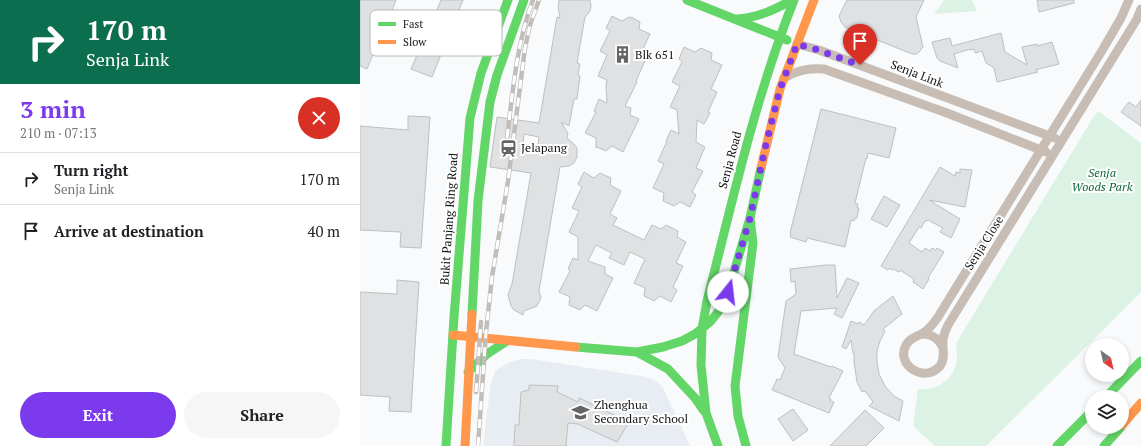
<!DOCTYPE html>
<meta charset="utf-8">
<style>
:root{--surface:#fff;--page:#f6f6f6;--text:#202124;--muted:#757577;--line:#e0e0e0;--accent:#7c3aed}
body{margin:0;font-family:"PT Serif",serif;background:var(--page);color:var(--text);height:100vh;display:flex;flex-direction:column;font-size:15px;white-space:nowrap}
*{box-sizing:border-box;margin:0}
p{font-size:13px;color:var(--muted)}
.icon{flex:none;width:22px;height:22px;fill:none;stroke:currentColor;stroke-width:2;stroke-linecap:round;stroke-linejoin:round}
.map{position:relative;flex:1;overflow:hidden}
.side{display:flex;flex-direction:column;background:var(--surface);width:360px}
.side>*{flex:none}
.banner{background:#0b6e4f;color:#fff;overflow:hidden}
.needle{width:26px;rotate:146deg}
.buttons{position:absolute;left:725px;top:338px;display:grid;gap:8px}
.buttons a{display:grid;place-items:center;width:44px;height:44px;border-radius:50%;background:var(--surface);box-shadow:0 2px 6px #0003;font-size:20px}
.pin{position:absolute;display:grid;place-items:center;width:34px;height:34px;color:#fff;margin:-41px -17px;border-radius:50% 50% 50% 0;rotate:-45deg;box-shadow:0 0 4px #0007}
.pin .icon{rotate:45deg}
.me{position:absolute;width:44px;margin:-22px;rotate:16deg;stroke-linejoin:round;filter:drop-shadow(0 0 3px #0008)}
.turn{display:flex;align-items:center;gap:14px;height:84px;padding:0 20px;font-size:18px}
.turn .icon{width:52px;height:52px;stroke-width:2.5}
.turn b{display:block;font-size:28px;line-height:34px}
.round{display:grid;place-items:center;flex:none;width:42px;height:42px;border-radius:21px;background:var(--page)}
.headline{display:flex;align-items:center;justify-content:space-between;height:68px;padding:0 20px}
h1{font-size:24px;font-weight:700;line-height:30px;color:var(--accent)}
.action{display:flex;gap:8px;margin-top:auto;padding:8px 20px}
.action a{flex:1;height:46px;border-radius:24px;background:var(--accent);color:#fff;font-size:16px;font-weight:700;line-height:46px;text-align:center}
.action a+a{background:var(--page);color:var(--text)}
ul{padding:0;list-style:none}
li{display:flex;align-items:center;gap:12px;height:52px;padding:0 20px;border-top:1px solid var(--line)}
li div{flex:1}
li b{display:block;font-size:15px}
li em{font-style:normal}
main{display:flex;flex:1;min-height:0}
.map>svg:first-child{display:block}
.built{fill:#e8edf3}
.green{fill:#dcf2e4}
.building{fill:#e0e1e2;stroke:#bebfc0;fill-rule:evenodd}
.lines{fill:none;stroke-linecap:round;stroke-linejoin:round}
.street{stroke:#c8bdb4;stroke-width:9}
.fast{stroke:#63d668;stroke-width:9}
.slow{stroke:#ff974d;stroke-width:9}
.rail-casing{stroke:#c1bdba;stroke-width:4.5}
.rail{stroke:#fff;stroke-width:3;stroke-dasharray:9;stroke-linecap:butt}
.route{stroke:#7c3aed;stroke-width:7;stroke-dasharray:0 12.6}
.labels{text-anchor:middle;stroke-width:4;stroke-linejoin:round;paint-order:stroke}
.poi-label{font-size:12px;fill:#141516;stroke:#fff;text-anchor:start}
.street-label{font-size:12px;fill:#141516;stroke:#fff}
.park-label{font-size:12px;font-style:italic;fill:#0f663c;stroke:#fff}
.key{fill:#fff;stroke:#b8b9b9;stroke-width:1}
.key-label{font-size:11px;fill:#141516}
</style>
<main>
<section class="side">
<div class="banner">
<div class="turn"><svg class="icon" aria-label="right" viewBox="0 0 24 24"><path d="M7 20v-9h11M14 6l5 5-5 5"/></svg><div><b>170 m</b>Senja Link</div></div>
</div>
<div class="headline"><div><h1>3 min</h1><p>210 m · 07:13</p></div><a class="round" style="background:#d93025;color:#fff"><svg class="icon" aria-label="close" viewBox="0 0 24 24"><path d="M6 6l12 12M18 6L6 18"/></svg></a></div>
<ul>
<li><svg class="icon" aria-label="right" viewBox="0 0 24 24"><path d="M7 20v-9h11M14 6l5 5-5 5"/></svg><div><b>Turn right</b><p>Senja Link</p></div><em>170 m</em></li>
<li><svg class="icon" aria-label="arrive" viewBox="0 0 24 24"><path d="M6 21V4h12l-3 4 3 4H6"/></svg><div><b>Arrive at destination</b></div><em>40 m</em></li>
</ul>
<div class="action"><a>Exit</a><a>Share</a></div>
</section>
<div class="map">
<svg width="781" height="446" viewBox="0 0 781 446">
<rect width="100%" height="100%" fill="#f8fafb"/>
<!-- built -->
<path class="built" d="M160 359H171L281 376 292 379 302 386 330 446H123L131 382 135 371 148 363Z"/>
<!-- green -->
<path class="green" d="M584 0H612L617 11 574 14Z
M738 111 781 143V292L626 446H575L553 426 558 389C577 391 595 379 597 359 597 352 595 347 598 340L734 116Z"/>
<!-- building -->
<path class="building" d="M0 0H36L28 21 66 37 81 0H103L72 77 51 69 57 55 19 40 7 69 0 66Z
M199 0H230L231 6 230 11 225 17 217 63 220 64 218 75 220 76 217 99H214L209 126 201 122 208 133 207 138 214 144 217 148V157L214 163 209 166 200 167 179 291 181 298 177 306 164 311 163 315 154 310 151 306 148 295 152 284 171 173 130 167 137 117 179 123 197 17 200 18 198 7ZM164 134 179 137 177 152 162 151Z
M487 0H564L556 17 563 47 560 51 557 54H552L485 27 481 22 479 16Z
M677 0H714V3L679 12Z
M252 16 262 21 269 17 273 18 280 22 279 29 290 34 279 58 285 61 276 81 277 82 265 106 271 108 270 115 279 119 263 152 252 146 246 151 237 147 236 148V138L225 133 236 112 234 111 239 99 247 103 246 85 247 80 238 76 247 55 240 51 250 31 246 28Z
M641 33 645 52 667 65 662 47 677 44V46L692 42 699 64 675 70 678 72 637 82 634 68 626 63 622 51 615 53 614 49 610 50V49L594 54 598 68 580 61 577 58 572 42 590 38 592 46Z
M324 47 335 52 341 48 352 53 351 60 362 65 351 89 357 92 348 112 350 113 344 124 337 120 336 142 345 147 336 168 343 171 332 192 336 195 330 207 320 202 314 206 303 201 304 193 293 188 304 164 298 161 307 141H306L311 130 319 134 317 110 310 107 320 86 312 82 322 62 319 59Z
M781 100V126L761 112 769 102 776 107Z
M461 109 536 128 529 158 508 153 507 159 506 158 495 203 498 204 497 208H499L497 218H495L494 221 491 220 485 247 447 238 446 242 430 237 431 233H430Z
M48 116 70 117 61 248 40 247 41 232 0 230V126L48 130Z
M580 167 595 176 596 172 600 173V169L612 170 605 207 569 200 600 219 591 238 580 232 583 228 568 220 567 221H565L561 228 559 227 549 243 562 252 565 248 570 251 572 248 576 250 577 248 584 252 568 278 569 279 563 289 553 282 554 279 540 270 539 272 533 269 532 270 529 268 528 270 521 266Z
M224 172 234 178 240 173 251 178 250 185 261 191 250 214 257 218 253 225 284 240 292 225 301 229 306 225 318 231 317 237 326 242 316 263 323 266 313 287 317 290 311 302 300 296 294 301 284 296 285 288 274 283 285 259 270 252 264 265 249 258 252 253 236 245 228 261 245 267V274L253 278 237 311 225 305 220 310 209 305 210 297 199 292 210 271 208 269 213 258 218 260V237L209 232 219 211 212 208 222 187 218 184Z
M524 196 540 205 527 227 511 219Z
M466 265H475L477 298 487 278 499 283 482 318 474 314 477 308 441 311 434 354 471 367 472 366 483 371 469 398 471 399 470 401 474 402 469 413 412 390 417 379 420 380 425 368 418 357 426 301 436 294 435 281 431 282 430 269Z
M37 280 59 282 51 412 29 411 30 397 0 395V292L37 294Z
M533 296 542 314 523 329 525 331 520 341 517 351V362L519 374 525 386 534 396 543 401 539 421 509 406 513 402 505 391 502 392 497 382 494 362V353H493L491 340 486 349 482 347 491 321 498 324 499 322 504 325 514 311Z
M169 385 198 386 197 392 218 402 219 398 269 422 257 442 218 424 208 423 206 446H154L155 425H159L161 392 169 390Z
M433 409 448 430 433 441 418 419Z
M505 410 524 428 506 446H470Z"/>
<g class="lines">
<!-- street -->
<path class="street" d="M769 0 761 18 743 49 578 317C574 323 570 329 563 333 557 337 550 337 546 345 535 365 565 384 580 366 586 358 582 349 583 339 584 334 586 329 588 325L777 19 781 9
M437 44 459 50 695 138
M424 78C438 70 449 68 464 69L587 113 686 152
M562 334C572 334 578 338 583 347"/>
<!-- fast -->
<path class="fast" d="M327 0 427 40
M376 19C397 18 414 10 432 0
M112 314 118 201 130 102 137 75 164 0
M342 329 347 301C373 199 395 98 434 0
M342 329 341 365 346 413 358 446
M216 347 277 352 303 347 322 341 335 334 350 322 358 312 368 292 390 218 401 168
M277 352 308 369 335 398 344 411
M108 372 127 354 147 341
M746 397 781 361
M86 446 94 317 110 118 121 73 148 0
M386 446 378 416 375 386 393 243 390 218
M697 446 732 411
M744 446 761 427"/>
<!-- slow -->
<path class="slow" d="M401 168 420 89 454 0
M93 335 216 347
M762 425 781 403
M105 446 112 314"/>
<defs>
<path id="rail" d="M147 138C153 91 156 45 173 0
M116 392 121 322
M118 446 126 332 132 277 148 181 165 48 170 25 179 0"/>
</defs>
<!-- rail casing -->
<use href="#rail" class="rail-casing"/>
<!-- rail -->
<use href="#rail" class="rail"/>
</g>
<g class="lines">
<!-- route -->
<path class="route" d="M368 292 390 218 406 144 420 89 437 44 458 50 500 65"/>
</g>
<!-- icons -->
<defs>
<symbol id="building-bare" viewBox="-9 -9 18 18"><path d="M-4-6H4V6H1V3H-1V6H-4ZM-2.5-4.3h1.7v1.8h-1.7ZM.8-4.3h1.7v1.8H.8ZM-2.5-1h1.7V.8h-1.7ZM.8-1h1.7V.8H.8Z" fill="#646566" stroke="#fff" stroke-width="2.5" paint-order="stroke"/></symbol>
<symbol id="station-bare" viewBox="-9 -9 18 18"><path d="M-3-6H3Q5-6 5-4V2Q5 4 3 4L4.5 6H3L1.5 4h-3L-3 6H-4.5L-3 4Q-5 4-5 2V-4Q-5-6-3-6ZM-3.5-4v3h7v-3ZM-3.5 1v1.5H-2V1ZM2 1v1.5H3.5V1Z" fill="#646566" stroke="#fff" stroke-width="2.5" paint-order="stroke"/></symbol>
<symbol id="school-bare" viewBox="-9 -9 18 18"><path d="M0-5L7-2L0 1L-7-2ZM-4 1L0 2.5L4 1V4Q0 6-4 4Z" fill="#646566" stroke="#fff" stroke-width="2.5" paint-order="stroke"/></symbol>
</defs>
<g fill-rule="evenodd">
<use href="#building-bare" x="250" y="42" width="25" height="25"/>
<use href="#station-bare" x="136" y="136" width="25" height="25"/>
<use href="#school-bare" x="208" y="400" width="25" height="25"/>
</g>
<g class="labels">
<!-- poi labels -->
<g class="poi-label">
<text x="275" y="59">Blk 651</text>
<text x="161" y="152">Jelapang</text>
<text x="234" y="409">Zhenghua<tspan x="234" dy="14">Secondary School</tspan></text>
</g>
<!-- street labels -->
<g class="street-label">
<text transform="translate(557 74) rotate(21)" y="4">Senja Link</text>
<text transform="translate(370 160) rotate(-75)" y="4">Senja Road</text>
<text transform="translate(89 219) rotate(-86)" y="4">Bukit Panjang Ring Road</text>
<text transform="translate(624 243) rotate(-58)" y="4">Senja Close</text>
</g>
<!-- park labels -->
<g class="park-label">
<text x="742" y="177">Senja<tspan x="742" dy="14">Woods Park</tspan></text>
</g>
</g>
<!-- legend -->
<rect x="10" y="10" width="132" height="46" rx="6" class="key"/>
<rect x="18" y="22" width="18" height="4" fill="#63d668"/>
<rect x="18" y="40" width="18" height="4" fill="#ff974d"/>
<g class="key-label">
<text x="43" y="28">Fast</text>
<text x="43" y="46">Slow</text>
</g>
</svg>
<div class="buttons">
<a><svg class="needle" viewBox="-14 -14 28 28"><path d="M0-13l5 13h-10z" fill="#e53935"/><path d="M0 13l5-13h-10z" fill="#757577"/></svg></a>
<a><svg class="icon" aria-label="layers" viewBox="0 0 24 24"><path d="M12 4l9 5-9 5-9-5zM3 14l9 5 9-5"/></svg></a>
</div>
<div class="pin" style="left:500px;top:65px;background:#d93025"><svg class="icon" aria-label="arrive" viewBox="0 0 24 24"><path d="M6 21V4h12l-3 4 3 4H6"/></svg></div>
<svg class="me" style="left:368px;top:292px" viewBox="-20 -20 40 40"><circle r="19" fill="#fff"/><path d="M0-13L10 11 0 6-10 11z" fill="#7c3aed"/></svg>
</div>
</main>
